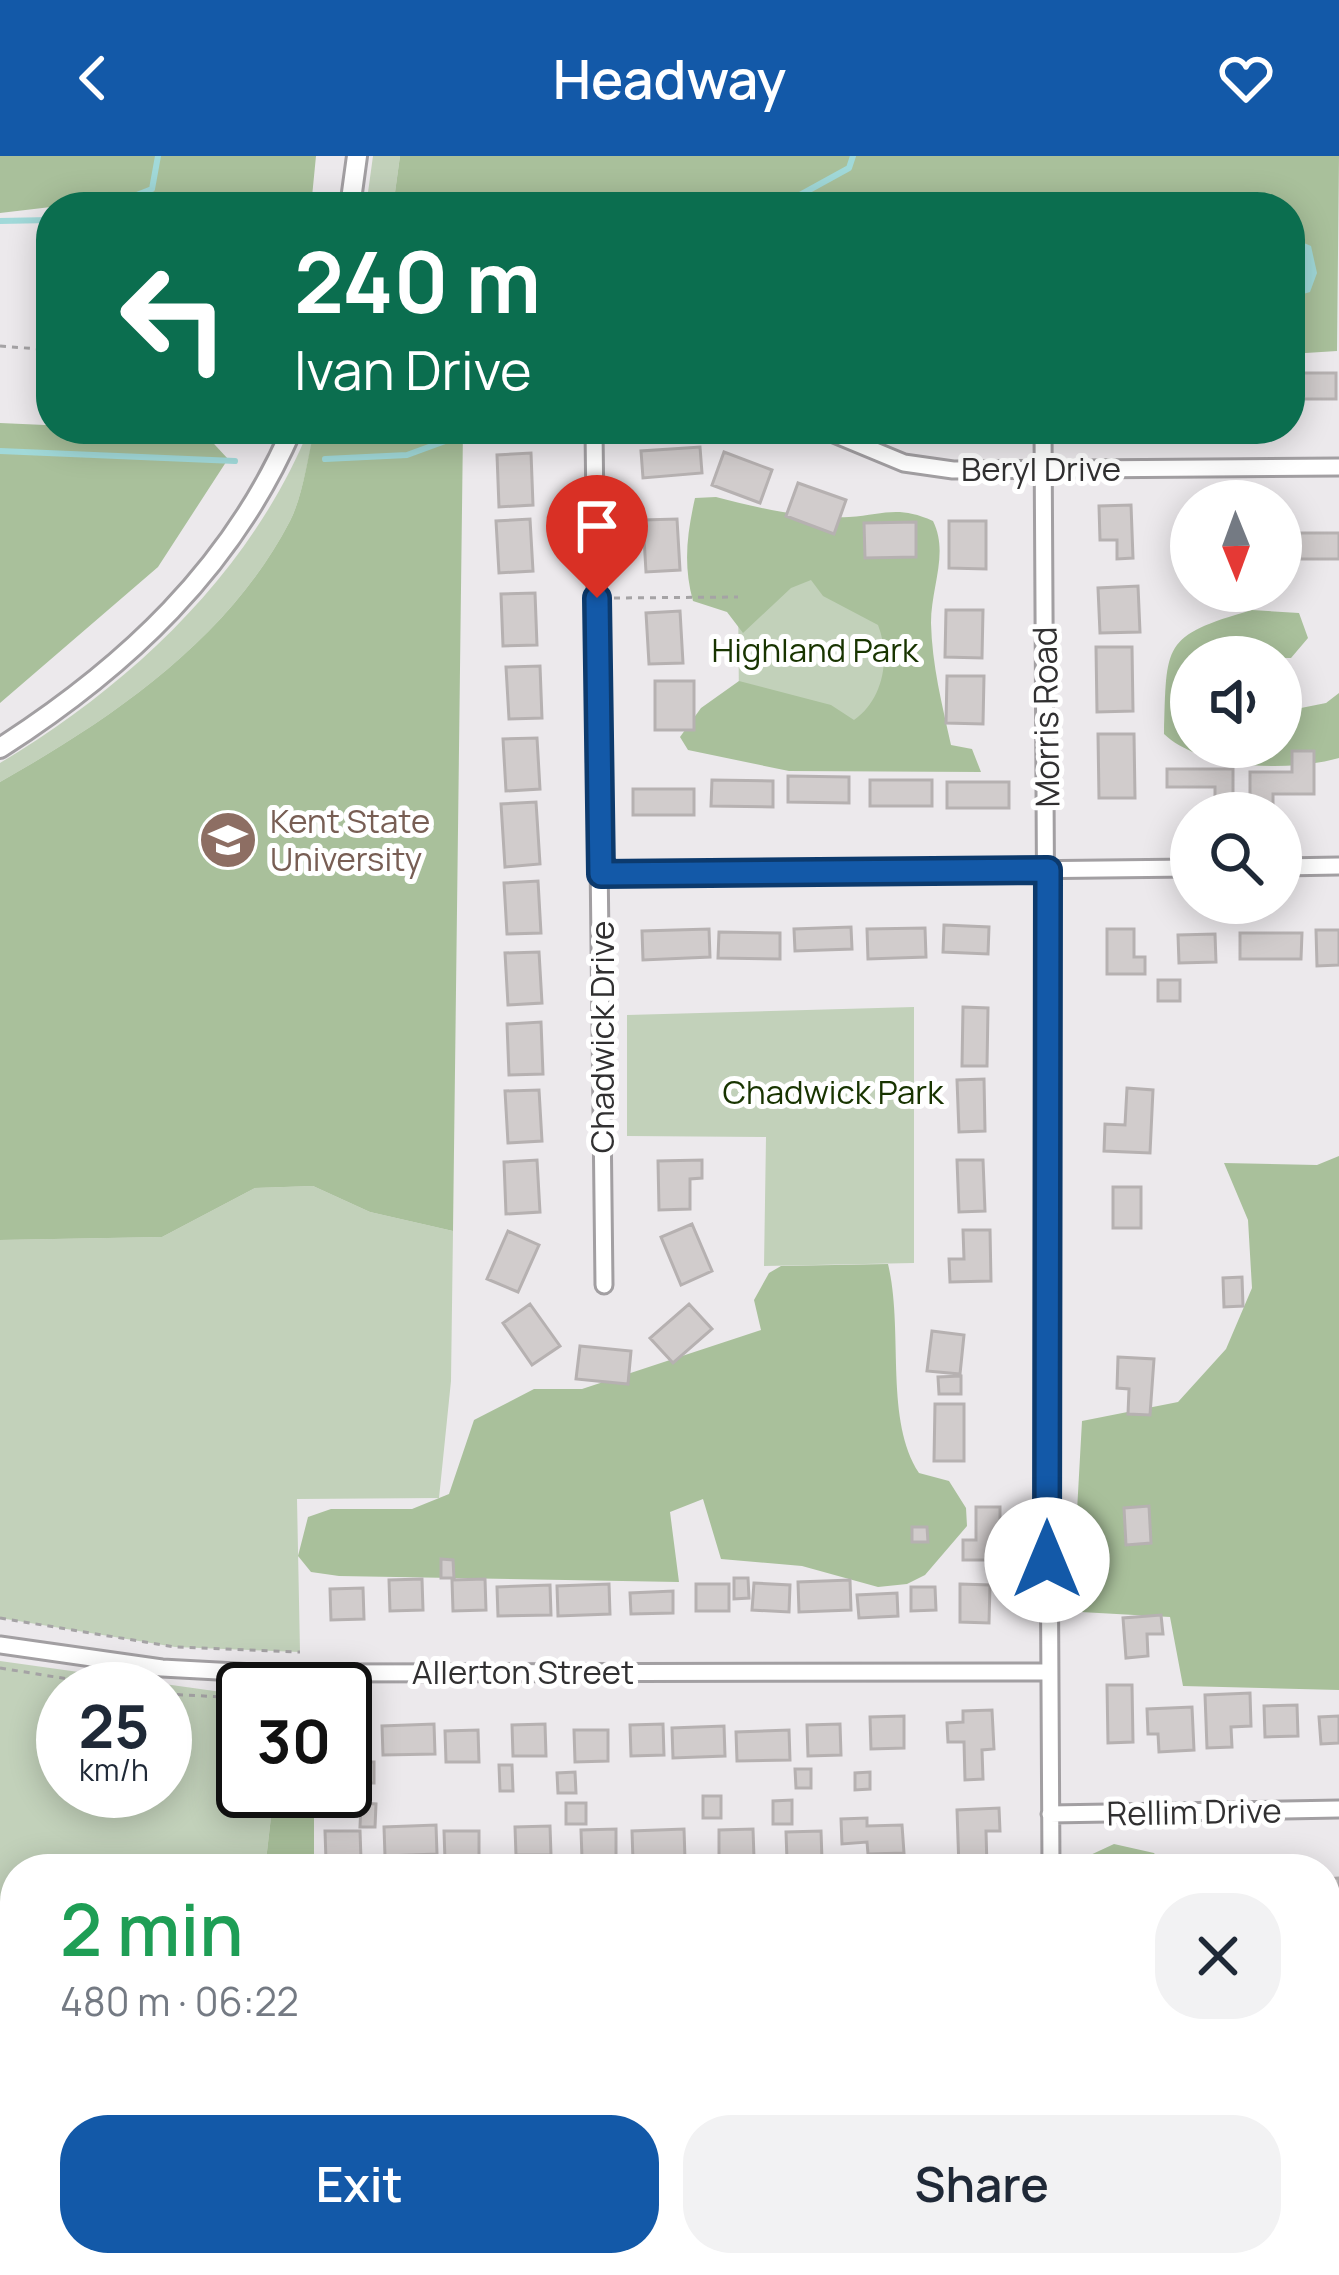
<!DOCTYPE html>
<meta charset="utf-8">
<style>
:root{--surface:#fff;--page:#f2f2f3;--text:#1f2937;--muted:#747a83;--accent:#1359a8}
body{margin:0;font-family:Manrope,sans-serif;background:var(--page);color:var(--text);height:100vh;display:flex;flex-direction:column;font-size:45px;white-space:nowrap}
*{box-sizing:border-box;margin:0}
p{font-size:39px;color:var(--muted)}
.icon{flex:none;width:66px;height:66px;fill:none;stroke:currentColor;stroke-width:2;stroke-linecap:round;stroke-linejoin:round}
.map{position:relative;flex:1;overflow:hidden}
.drawer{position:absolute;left:0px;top:1698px;width:1341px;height:423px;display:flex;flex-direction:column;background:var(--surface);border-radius:48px 48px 0 0;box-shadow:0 6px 30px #0003}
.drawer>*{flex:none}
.hud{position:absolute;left:36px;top:36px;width:1269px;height:252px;border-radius:48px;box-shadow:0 6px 30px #0003;background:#0b6e4f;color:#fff;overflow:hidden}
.needle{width:78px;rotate:179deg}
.buttons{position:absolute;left:1170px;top:324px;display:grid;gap:24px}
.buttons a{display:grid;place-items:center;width:132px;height:132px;border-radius:50%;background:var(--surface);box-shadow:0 6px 30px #0003;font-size:60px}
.speed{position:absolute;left:36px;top:1506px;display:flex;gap:24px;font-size:60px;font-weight:700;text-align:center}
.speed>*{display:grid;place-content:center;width:156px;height:156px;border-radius:50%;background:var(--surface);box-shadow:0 6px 30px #0003;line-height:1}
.speed small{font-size:30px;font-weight:400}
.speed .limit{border:6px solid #111;border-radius:18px;background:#fff;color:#111}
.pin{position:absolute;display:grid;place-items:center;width:102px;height:102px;color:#fff;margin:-123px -51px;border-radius:50% 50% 50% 0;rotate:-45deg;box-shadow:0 0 12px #0007}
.pin .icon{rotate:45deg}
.me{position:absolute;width:132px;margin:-66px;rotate:0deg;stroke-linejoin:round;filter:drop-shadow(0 0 9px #0008)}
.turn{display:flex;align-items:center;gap:42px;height:252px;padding:0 60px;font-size:54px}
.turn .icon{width:156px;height:156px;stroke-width:2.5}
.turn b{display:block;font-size:84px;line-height:102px}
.round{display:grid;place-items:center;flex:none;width:126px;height:126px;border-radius:48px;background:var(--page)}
.headline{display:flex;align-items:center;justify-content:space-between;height:204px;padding:0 60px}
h1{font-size:72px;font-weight:600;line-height:90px;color:#1e9e55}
.button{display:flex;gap:24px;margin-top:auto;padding:24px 60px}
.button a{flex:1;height:138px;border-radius:48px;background:var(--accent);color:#fff;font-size:48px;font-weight:600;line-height:138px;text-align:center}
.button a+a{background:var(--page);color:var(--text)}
header{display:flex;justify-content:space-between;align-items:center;height:156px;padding:0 60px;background:var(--accent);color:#fff;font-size:54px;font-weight:600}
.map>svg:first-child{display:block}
.green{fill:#c2d1ba;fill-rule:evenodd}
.forest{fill:#a9c09b}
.water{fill:#a1d9d9}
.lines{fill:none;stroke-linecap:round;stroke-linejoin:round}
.stream{stroke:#a1d9d9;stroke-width:6}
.building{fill:#d1cccc;stroke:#b6b1b1;stroke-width:3}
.minor-casing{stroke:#a29fa2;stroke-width:21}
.tertiary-casing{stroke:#a29fa2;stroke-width:24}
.path{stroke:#a5a3a5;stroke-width:3;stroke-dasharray:6 6;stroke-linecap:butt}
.minor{stroke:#fff;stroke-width:15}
.tertiary{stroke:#fff;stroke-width:18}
.route-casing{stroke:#0c3a6d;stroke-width:30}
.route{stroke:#1359a8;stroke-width:21}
.labels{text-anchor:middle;stroke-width:10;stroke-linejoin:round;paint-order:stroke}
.street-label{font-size:33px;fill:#313031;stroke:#fff}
.park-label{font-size:33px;fill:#183400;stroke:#fff}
.education-label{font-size:33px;fill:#785e54;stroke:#fff;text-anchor:start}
</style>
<header><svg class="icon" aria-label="back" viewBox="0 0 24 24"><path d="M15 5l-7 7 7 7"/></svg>Headway<svg class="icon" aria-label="heart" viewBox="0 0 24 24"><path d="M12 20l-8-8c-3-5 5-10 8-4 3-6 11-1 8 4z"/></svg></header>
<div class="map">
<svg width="1339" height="2119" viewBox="0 0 1339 2119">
<rect width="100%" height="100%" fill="#ece9ec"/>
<!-- green -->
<path class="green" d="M373 0H400L393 51H366Z
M309 273H441V280L315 276C307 304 303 339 290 365 229 483 113 562 0 626V607C131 529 251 416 309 273Z
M800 406 907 461 898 544 859 576 739 550 738 433Z
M914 851V1107L764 1110 766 981 627 980V859Z
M313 1030 370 1056 453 1075 451 1225 439 1342 297 1343 300 1496 175 1491 0 1462V1084L162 1081 255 1032Z
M0 1505 243 1539V1635H274L265 1713H15V1853L0 1852ZM63 1533H165V1635H63Z
M65 2106H213L239 2119H106Z"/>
<!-- forest -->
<path class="forest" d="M0 0H316L311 51H51L0 57Z
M400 0H1339L1337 195 1290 198V51H393Z
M0 267 203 276 228 303 158 411 0 547Z
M441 273H463L453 1075 370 1056 313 1030 255 1032 162 1081 0 1084V626C113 562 229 483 290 365 303 339 307 304 314 276L440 280Z
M716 341C758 352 806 363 849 361 884 359 897 349 933 365 949 397 931 431 931 467 932 509 942 548 951 589L972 593 981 616 789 615 688 594 680 581 701 552 739 525 831 549 854 564C883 544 891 502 878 469L823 440 811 424 791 432 743 477 727 456 693 445C683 409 687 378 695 342Z
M1252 454 1299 457 1308 482 1291 502 1191 501V591H1281V556L1326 547 1339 537V602C1290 616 1202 614 1164 578 1167 488 1161 480 1252 454Z
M1339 1000V1534L1183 1530 1170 1461 1081 1456 1077 1355 1082 1265 1178 1246 1226 1193 1252 1132 1248 1064 1224 1007 1317 1009Z
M888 1108C904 1175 884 1263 919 1317L949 1325 966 1352 967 1370 925 1419 907 1428 878 1431 802 1410 721 1403 703 1343 670 1356 679 1426 339 1420 311 1416 298 1400 308 1361 331 1353H412L449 1338 474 1264 534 1233H582L761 1174 754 1144 769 1117 781 1110Z
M274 1635H314V1713H265Z
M1114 1688 1154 1697 1165 1713H1082L1086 1701Z
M0 1852 15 1853V2058L0 2063Z
M213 2106H461L450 2119H239Z"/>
<!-- water -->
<path class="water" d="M1290 81 1311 90 1317 117 1310 136 1290 142Z"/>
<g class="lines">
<!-- stream -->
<path class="stream" d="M106 51 152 33 158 0
M765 51 780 50 849 12 853 0
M0 65 51 64
M0 295 235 305
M325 303 407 299 448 284 449 273"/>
</g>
<!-- building -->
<path class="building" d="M1290 217H1336V243H1290Z
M700 291 702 317 643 322 641 295Z
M724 296 772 314 760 347 712 329Z
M531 297 533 349 499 351 497 299Z
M798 327 846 344 834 378 786 360Z
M1131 349 1133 402 1117 403V384H1100L1099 350Z
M530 363 533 415 499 417 496 365Z
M677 363 680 414 646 416 643 364Z
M949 365H986V413L949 412Z
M916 366V401L865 402 864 367Z
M1281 377H1339V403H1281Z
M1138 430 1140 476 1100 477 1098 432Z
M535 437 537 489 503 490 501 438Z
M946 454H983L982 502 945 501Z
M680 455 683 507 649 508 646 457Z
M1096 491H1132L1133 555 1097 556Z
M540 510 542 562 509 563 506 511Z
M947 520H984L983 568 946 567Z
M655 525H694V574H655Z
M1098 578H1134L1135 642H1099Z
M537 582 540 633 506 635 503 583Z
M1292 595H1314V638H1273V655H1250V616H1292Z
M1167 613H1233V645H1215V631H1167Z
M788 620 849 621V647L788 646Z
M712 624 773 625V651L711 650Z
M870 624H932V650H870Z
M947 626H1009V652H947Z
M633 633H694V659H633Z
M536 646 540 708 505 711 501 648Z
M538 725 541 777 507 778 504 727Z
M944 769 989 771 988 798 943 796Z
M851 771 852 793 795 795 794 773Z
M925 772 926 801 868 803 867 773Z
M709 773 710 801 643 804 642 775Z
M1107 773H1134V801H1145V818H1107Z
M1316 774H1339V809L1317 810Z
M719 776 780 777V803L718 802Z
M1240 777H1302L1301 803H1240Z
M1215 778 1216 806 1179 807 1178 779Z
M539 796 542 847 508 849 505 797Z
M1158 824H1180V845H1158Z
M963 851 988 852 987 910H962Z
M541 866 543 918 509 919 507 868Z
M984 923 985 975 959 976 957 924Z
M1127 932 1153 934 1150 997 1104 995 1105 968 1125 969Z
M539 934 542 985 508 987 505 935Z
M537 1004 540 1056 506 1058 504 1006Z
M702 1004V1022L690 1023V1053L659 1054 658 1005Z
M957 1004H983L985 1055 959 1056Z
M1113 1031H1141V1072H1113Z
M692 1068 712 1115 681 1129 661 1081Z
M963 1074H990L991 1125 950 1126 949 1103H964Z
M508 1075 539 1089 518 1136 487 1123Z
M1242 1121 1243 1150 1224 1151 1223 1122Z
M530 1148 560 1190 532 1209 503 1167Z
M689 1148 712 1173 673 1207 650 1182Z
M932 1175 964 1179 960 1218 927 1215Z
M580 1190 631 1195 628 1228 576 1223Z
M1118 1201 1154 1203 1150 1259 1128 1258 1129 1233 1117 1232Z
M961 1220V1238H939L938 1221Z
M935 1248H964V1305H934Z
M1149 1350 1151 1387 1126 1389 1124 1352Z
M976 1351H1000V1404H963V1384H976Z
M912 1371H927L928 1386H912Z
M441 1403 453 1404 454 1422H441Z
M734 1422H748L749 1442 734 1443Z
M422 1423 423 1454 390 1455 389 1424Z
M485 1423 486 1454 453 1455 452 1424Z
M850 1424 851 1454 799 1456 798 1426Z
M754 1427 790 1429 789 1456 752 1454Z
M609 1428 610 1458 558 1460 557 1430Z
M696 1428H729V1455H696Z
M960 1428 990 1429 989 1467 960 1466Z
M550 1429 551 1459 498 1460 497 1431Z
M911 1431H935L936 1454 911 1455Z
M363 1432 364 1463 331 1464 330 1433Z
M673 1435V1457L631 1458 630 1437Z
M897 1437 898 1460 859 1462 857 1439Z
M1161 1459 1163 1478H1147L1148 1500 1126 1502 1123 1462Z
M1107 1529H1132L1133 1586 1108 1587Z
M1250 1537 1251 1570 1231 1571 1232 1591 1207 1592 1205 1539Z
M1297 1549 1298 1580 1265 1581 1264 1550Z
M1192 1551 1194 1594 1159 1596 1158 1578H1148L1147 1553Z
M992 1554 994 1593 982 1594 983 1623 965 1624 964 1586H948L947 1567 963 1566V1555Z
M904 1560V1592L871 1593 870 1561Z
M1339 1560V1587L1321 1588 1319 1561Z
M345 1561H362V1592L345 1593Z
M434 1568 435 1598 383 1599 382 1570Z
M545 1568 546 1600H513L512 1569Z
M663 1568 664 1599 631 1600 630 1569Z
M840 1568 841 1599 808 1600 807 1569Z
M724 1570 725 1600 673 1602 672 1572Z
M478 1574 479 1606H446L445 1575Z
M574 1574H608V1605L575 1606Z
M789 1574 790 1604 737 1605 736 1576Z
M360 1606H374V1627H360Z
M499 1609H512L513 1635H500Z
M795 1613H811V1632H796Z
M575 1616 576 1637H558L557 1617Z
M870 1616V1633L855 1634V1617Z
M703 1640H721V1662H703Z
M792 1644V1668H773V1645Z
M361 1647 376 1648 375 1671H360Z
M566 1647H586V1668H566Z
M999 1652 1000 1675H986L987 1711 959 1712 957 1654Z
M867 1662V1670L902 1669 904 1697 868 1698 867 1686 842 1688 841 1663Z
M436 1669 437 1698 385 1700 384 1671Z
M550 1670 551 1699H516L515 1671Z
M616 1673V1701L582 1702 581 1674Z
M684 1673 685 1703 633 1705 632 1675Z
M753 1673 754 1702H719V1674Z
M325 1675H360L361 1703 326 1704Z
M444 1675H479V1703L445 1704Z
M821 1675 822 1704H787L786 1676Z
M1339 1722V1749H1326V1723Z
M1123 2107H1146V2119H1123Z"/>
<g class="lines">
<defs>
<path id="minor" d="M594 273 604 1129
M822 273 904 307 953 314 1339 311
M1043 273 1051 1713
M1281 711 1339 710
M601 719 1191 712
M0 1489 162 1512 255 1517 1048 1516
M1050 1658 1339 1653
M1326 1935 1339 1936
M1058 2106V2119"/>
<path id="tertiary" d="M350 51 357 0
M0 592C126 511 232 412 292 273
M0 2102 61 2119"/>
</defs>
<!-- minor casing -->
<use href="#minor" class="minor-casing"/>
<!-- tertiary casing -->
<use href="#tertiary" class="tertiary-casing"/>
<!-- path -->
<path class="path" d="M0 190 51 194
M614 442 738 441
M0 1462 175 1491 300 1496
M0 1512 130 1533
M165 1538 243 1542
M317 2106 326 2119
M332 2119 365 2112"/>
<!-- minor -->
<use href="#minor" class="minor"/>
<!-- tertiary -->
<use href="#tertiary" class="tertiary"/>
</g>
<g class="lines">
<defs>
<path id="route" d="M597 442 601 718 1048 714 1047 1404"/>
</defs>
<!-- route casing -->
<use href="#route" class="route-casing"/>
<!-- route -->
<use href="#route" class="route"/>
</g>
<!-- icons -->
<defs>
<symbol id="university-disc" viewBox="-11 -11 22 22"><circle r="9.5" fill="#8d6e63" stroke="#fff"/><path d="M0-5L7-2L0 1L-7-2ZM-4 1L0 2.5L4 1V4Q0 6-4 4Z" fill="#fff"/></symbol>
</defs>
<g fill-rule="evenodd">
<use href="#university-disc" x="195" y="651" width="66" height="66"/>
</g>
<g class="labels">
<!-- street labels -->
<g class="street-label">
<text x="1041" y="325">Beryl Drive</text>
<text transform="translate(1046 561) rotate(-91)" y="12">Morris Road</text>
<text transform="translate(602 881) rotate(-90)" y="12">Chadwick Drive</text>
<text x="523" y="1528">Allerton Street</text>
<text transform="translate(1194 1656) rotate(-1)" y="12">Rellim Drive</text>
</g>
<!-- park labels -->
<g class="park-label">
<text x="815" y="506">Highland Park</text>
<text x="833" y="948">Chadwick Park</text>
</g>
<!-- education labels -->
<g class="education-label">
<text x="270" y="677">Kent State<tspan x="270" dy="38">University</tspan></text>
</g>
</g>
</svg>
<div class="buttons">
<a><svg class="needle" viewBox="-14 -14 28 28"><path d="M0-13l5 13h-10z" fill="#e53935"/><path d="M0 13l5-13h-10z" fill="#747a83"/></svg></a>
<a><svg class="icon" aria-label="sound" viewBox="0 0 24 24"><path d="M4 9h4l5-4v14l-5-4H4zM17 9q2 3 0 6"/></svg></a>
<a><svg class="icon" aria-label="search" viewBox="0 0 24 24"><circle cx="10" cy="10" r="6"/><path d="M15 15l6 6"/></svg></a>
</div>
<div class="speed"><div>25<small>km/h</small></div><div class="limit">30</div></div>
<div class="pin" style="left:597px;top:442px;background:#d93025"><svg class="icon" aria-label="arrive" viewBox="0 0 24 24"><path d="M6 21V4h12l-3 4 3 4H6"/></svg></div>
<svg class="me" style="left:1047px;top:1404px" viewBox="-20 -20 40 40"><circle r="19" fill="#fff"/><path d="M0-13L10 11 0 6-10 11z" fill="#1359a8"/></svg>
<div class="hud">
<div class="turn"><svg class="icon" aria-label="left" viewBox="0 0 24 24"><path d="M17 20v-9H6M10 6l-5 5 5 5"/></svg><div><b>240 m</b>Ivan Drive</div></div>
</div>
<section class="drawer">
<div class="headline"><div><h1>2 min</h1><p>480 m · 06:22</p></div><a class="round"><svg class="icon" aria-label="close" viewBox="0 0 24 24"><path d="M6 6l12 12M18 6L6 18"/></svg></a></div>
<div class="button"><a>Exit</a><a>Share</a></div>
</section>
</div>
